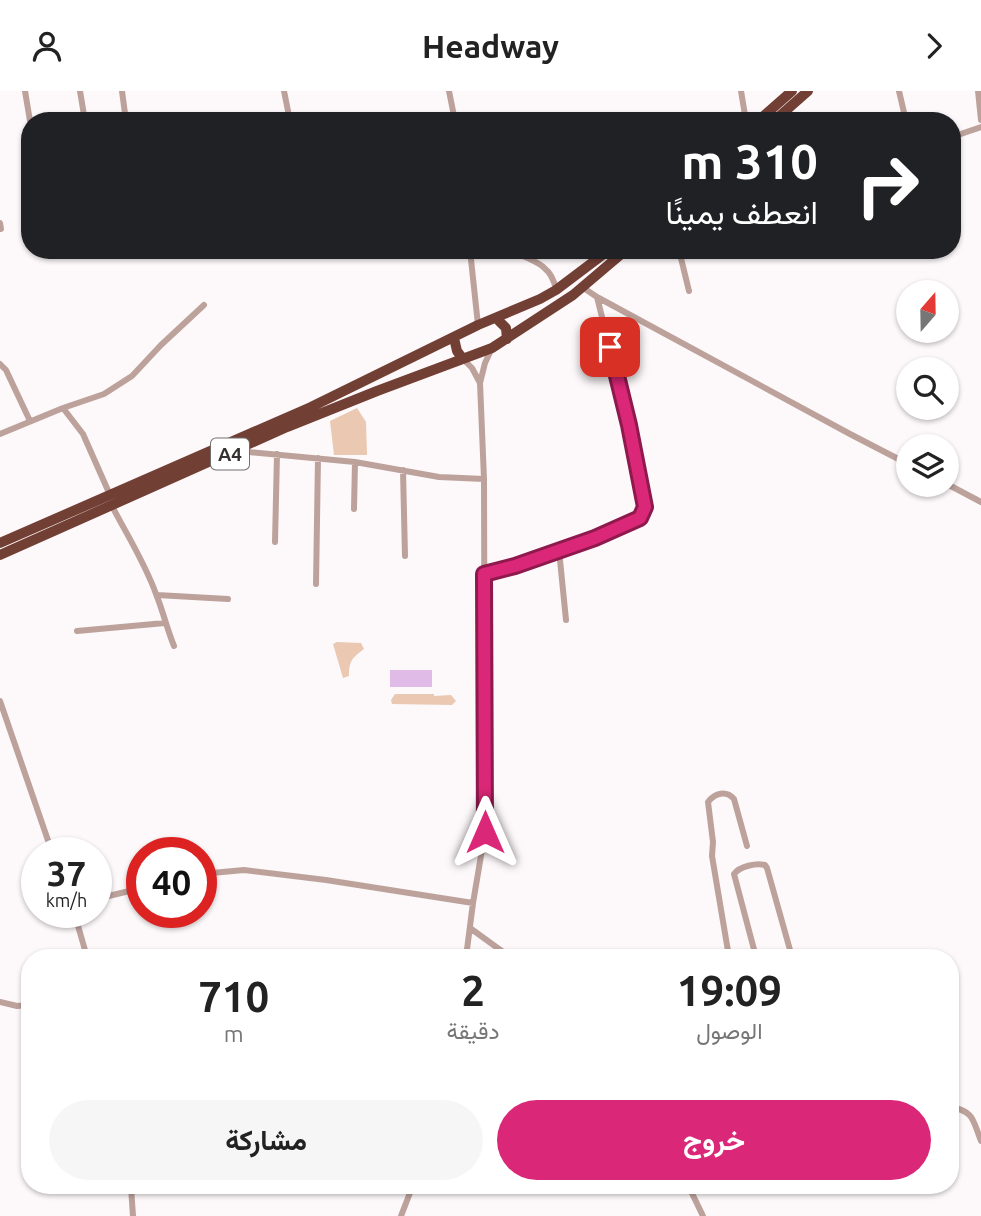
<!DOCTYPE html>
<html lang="ar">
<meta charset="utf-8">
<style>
:root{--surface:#fff;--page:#f6f6f6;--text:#222;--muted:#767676;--accent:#db2777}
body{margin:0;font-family:Ubuntu,Vazirmatn,sans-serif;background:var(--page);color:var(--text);direction:rtl;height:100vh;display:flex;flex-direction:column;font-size:26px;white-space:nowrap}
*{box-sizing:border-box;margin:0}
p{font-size:23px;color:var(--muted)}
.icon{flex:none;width:38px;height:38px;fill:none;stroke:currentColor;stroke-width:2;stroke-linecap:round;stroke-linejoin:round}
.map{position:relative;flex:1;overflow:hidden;direction:ltr}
.panel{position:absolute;left:21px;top:858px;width:938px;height:245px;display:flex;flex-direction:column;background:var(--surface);border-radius:28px;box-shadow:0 2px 5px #0004;direction:rtl}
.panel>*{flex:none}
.guide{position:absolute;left:21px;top:21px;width:940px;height:147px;border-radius:28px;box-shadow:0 2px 5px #0004;direction:rtl;background:#202124;color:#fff;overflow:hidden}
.needle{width:46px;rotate:20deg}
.fabs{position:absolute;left:896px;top:189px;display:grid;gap:14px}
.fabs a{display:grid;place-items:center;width:63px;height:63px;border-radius:50%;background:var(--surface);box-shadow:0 2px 5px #0004;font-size:35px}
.speed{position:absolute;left:21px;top:746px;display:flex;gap:14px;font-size:35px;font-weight:700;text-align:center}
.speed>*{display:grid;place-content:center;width:91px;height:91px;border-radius:50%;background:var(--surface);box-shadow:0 2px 5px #0004;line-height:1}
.speed small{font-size:18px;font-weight:400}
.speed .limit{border:10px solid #d22;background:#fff;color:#111}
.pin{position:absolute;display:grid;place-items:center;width:60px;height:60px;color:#fff;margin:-30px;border-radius:14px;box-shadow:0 4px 10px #0006}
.me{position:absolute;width:77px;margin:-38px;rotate:0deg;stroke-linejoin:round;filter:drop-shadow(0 0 5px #0008)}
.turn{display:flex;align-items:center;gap:24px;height:147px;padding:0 28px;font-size:32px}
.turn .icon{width:91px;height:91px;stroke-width:2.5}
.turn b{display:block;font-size:49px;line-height:60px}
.eta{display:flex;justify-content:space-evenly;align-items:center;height:119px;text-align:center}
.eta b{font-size:42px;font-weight:700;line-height:49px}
.action{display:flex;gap:14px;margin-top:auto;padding:14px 28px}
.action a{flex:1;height:80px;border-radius:42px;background:var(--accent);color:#fff;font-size:28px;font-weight:700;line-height:80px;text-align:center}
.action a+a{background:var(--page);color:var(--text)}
header{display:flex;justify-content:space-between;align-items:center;height:91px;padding:0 28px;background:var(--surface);font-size:32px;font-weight:700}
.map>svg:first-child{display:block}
.green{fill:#eac8b1}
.water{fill:#e1bbe7}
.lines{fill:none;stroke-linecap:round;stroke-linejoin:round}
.minor{stroke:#bda29c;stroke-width:6}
.highway{stroke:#723f35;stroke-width:10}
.route-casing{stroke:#8e194d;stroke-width:18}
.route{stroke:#db2777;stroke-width:12}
.labels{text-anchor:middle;stroke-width:6;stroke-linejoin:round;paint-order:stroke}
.shield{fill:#fff;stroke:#726f6f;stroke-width:2}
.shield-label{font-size:19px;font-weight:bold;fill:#363131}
</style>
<header><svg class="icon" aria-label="forward" viewBox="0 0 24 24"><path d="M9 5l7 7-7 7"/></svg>Headway<svg class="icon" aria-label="person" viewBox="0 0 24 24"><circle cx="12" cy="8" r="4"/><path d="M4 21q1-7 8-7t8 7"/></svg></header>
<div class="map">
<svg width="981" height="1125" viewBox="0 0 981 1125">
<rect width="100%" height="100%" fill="#fdf8f9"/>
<!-- green -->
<path class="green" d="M357 317 366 331 367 364H334L330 330Z
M337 551 361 552 364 558C352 567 349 570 349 585L343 587 333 553Z
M395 603H434V605L451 604 456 610 452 614 392 613 391 609Z"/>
<!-- water -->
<path class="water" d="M390 579H432V596H390Z"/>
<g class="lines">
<!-- minor -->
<path class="minor" d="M25 0 30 30
M80 0 85 30
M122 0 126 30
M284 0 290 30
M449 0 455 30
M741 0 746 30
M899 0 906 30
M978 0 981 29
M952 46 981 36
M0 132 1 138
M470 159 478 234
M509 159C531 169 552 173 556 199
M679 159 689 200
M582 196 597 206 850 343 908 373
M463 268 472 277 480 292
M0 273 6 279 30 330
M63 317 104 303 132 285 161 254 204 214
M0 343 63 317 83 343 110 404
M238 360 355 371 439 386 484 388
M403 379 405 465
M947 393 981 411
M112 415C127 444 145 472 156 503 163 520 167 538 174 555
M354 418 355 371
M275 451 277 363
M559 459 566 529
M484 483 515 475 629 433 640 427 645 416 629 334 597 206
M316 493 318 367
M157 504 228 508
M77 540 165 532
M0 610 52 761
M201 783 244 779 326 789 473 812
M96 808 142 797
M74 821 87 866
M470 837 510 866
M466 866 473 812 485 741 484 388 480 292 485 272 492 257
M729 866 712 765 713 751 708 711C715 702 726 699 734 708L747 755
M756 866 734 783C740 775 756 772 765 774L767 777 792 866
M0 911 17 915 30 914
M950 1015C975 1022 972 1027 981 1050
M688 1094 703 1125
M131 1096 133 1125
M82 1099 131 1097
M401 1125 413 1094"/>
<!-- highway -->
<path class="highway" d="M758 30 792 0
M774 30 808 0
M496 227 506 237 507 248
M454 247 457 260 463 268
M0 452 311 316 478 234 540 208 556 199 609 159
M0 464 287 336 377 300 492 257 573 204 626 159"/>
</g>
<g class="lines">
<defs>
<path id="route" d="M485 741 484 483 515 475 595 447 640 427 645 416 629 334 610 256"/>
</defs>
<!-- route casing -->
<use href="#route" class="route-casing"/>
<!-- route -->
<use href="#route" class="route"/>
</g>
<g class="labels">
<!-- shield labels -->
<rect class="shield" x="211" y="347.5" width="38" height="31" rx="5"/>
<g class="shield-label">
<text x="230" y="370">A4</text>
</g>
</g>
</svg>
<div class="fabs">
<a><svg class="needle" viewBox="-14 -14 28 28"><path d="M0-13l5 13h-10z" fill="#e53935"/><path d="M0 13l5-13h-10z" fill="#767676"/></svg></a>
<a><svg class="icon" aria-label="search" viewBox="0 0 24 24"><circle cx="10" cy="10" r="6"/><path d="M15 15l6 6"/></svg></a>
<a><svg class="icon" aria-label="layers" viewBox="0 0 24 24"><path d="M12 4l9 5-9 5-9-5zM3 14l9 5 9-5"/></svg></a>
</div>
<div class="speed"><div>37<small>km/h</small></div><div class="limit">40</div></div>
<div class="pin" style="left:610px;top:256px;background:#d93025"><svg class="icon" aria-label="arrive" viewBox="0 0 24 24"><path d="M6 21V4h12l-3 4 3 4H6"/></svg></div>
<svg class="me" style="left:485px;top:741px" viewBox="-20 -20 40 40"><path d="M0-17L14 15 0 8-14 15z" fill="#db2777" stroke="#fff" stroke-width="4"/></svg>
<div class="guide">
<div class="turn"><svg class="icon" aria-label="right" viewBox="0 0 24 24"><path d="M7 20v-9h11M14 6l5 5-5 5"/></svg><div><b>310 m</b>انعطف يمينًا</div></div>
</div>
<section class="panel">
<div class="eta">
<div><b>19:09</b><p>الوصول</p></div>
<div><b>2</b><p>دقيقة</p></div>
<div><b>710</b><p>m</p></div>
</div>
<div class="action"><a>خروج</a><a>مشاركة</a></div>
</section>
</div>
